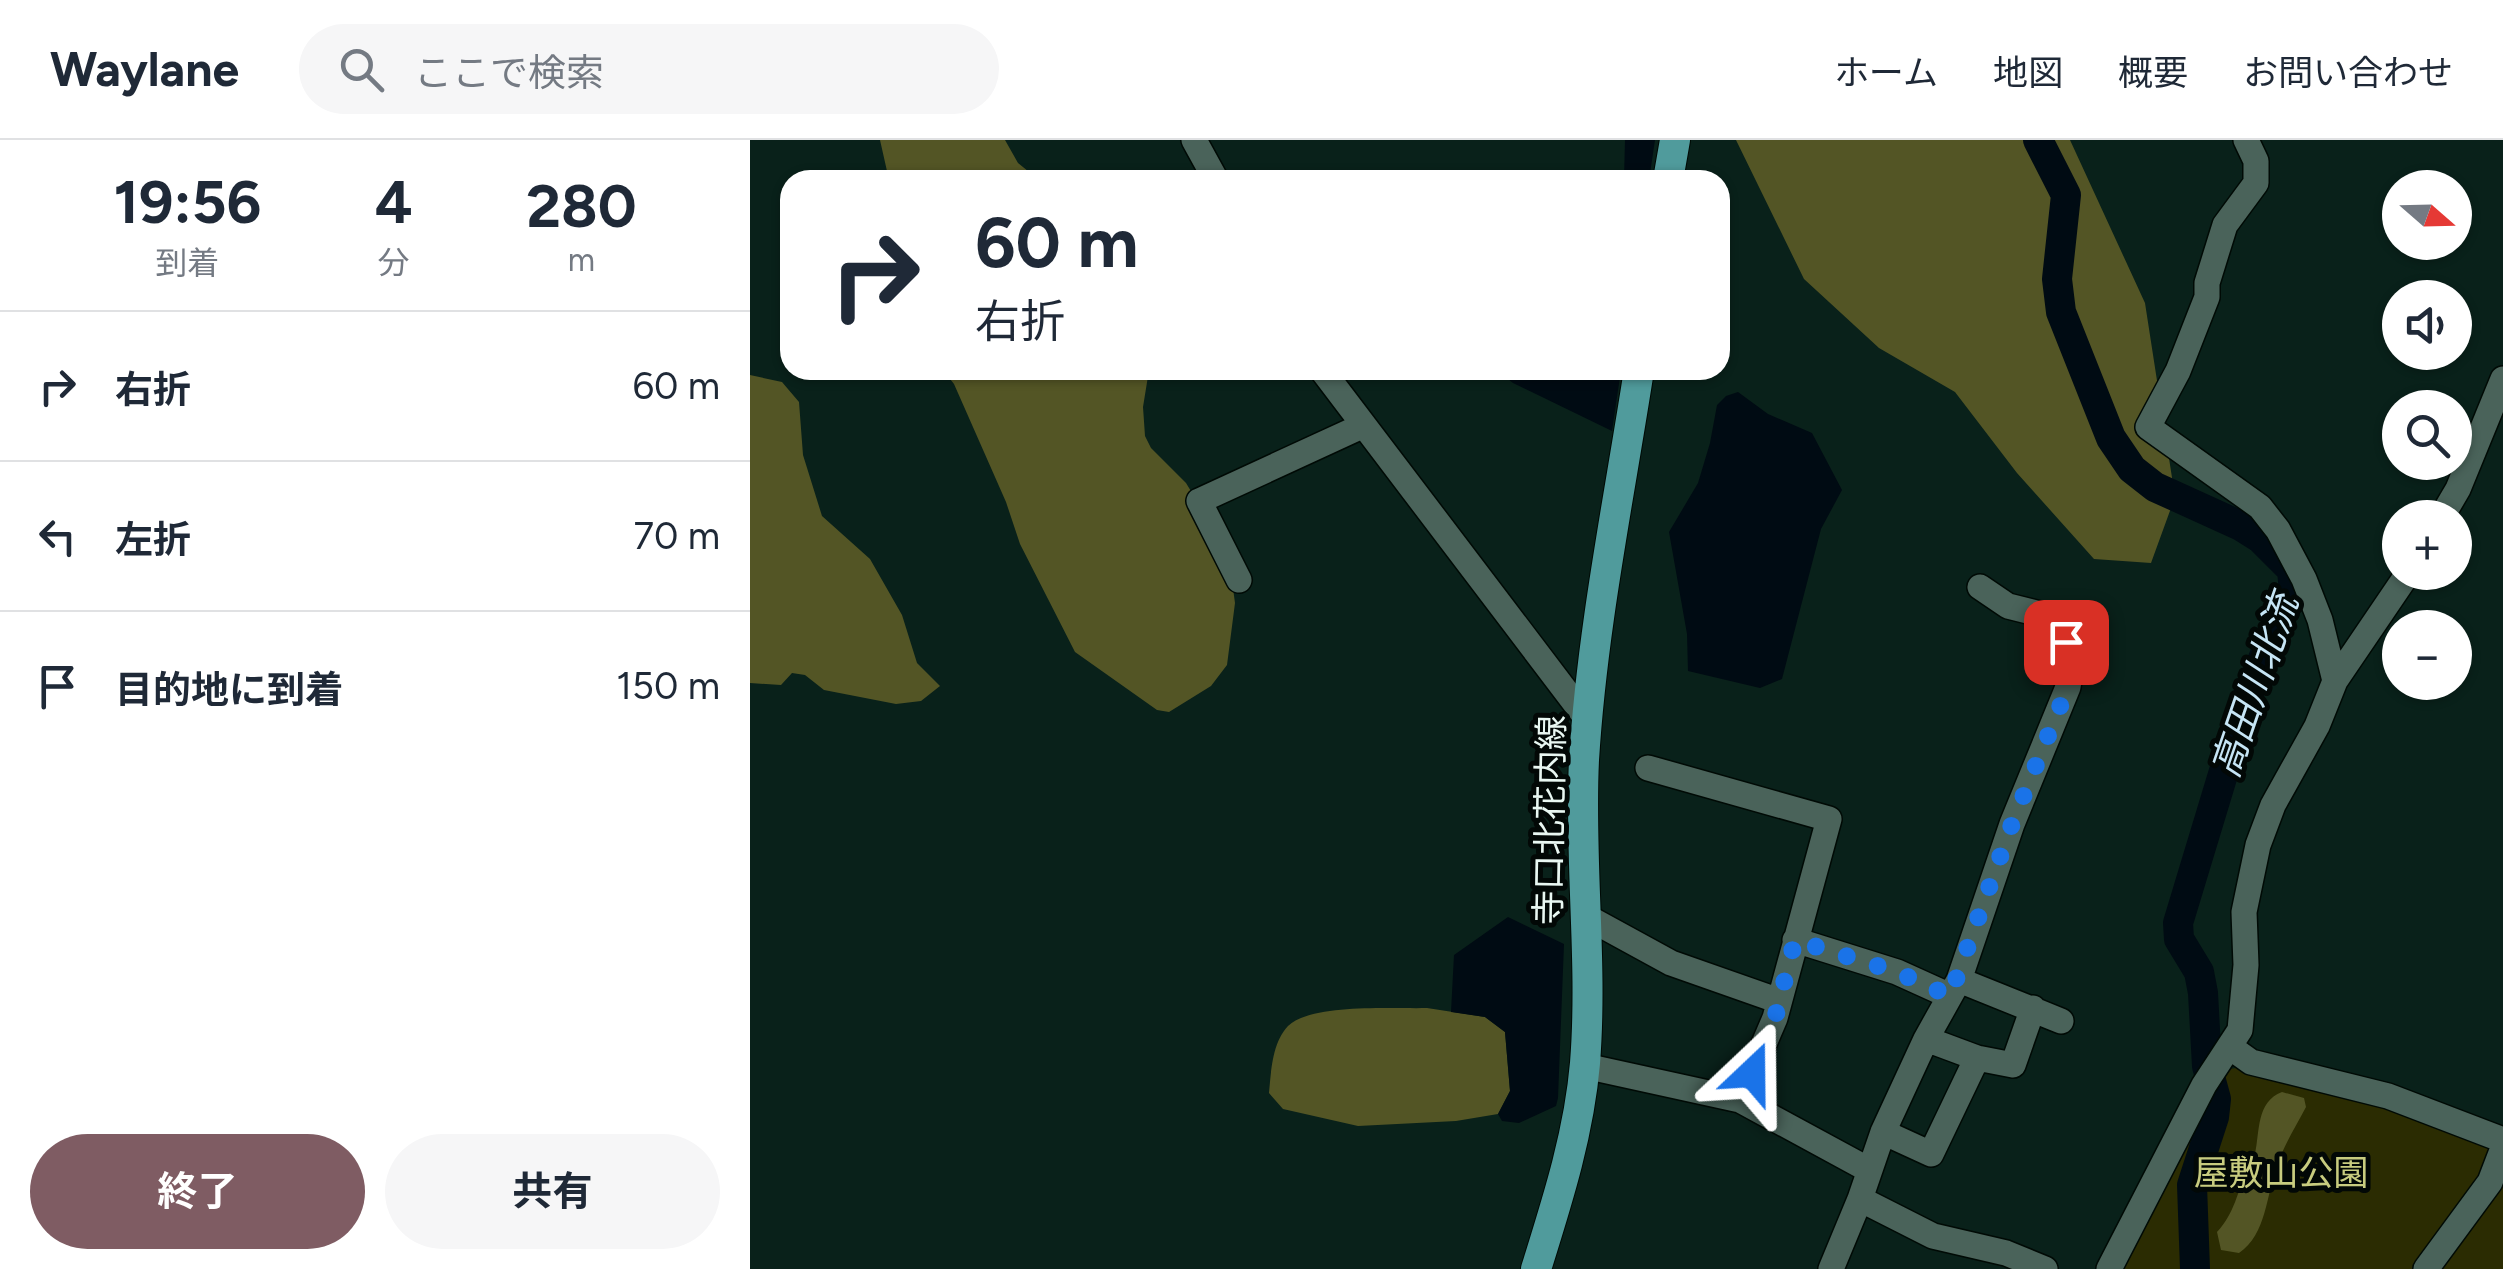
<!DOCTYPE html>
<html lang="ja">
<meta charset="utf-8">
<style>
:root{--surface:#fff;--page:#f6f6f7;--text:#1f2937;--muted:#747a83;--line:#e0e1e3;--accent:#7f5c63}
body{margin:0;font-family:Figtree,"Noto Sans JP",sans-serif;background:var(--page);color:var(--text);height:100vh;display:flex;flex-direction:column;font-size:38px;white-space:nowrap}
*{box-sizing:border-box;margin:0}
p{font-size:32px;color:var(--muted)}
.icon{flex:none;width:55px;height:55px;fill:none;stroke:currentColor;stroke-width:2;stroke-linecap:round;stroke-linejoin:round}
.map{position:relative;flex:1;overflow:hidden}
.side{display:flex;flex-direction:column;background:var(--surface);width:750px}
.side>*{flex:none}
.guide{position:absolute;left:30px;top:30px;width:950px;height:210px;border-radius:30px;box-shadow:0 2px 8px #0004;background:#fff;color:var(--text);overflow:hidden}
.needle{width:65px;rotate:110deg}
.controls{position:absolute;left:1632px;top:30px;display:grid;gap:20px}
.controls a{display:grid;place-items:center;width:90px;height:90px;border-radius:50%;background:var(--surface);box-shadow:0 2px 8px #0004;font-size:50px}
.pin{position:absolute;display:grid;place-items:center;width:85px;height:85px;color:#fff;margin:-42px;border-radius:20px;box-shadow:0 5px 15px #0006}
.me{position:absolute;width:110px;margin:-55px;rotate:23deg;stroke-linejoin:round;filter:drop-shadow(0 0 8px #0008)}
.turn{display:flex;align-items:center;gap:35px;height:210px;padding:0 30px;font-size:45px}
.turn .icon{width:130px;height:130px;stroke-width:2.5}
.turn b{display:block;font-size:70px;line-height:85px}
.eta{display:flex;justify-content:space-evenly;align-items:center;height:170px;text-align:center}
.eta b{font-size:60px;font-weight:700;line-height:70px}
.button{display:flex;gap:20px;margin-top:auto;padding:20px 30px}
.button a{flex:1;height:115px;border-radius:60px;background:var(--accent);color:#fff;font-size:40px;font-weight:700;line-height:115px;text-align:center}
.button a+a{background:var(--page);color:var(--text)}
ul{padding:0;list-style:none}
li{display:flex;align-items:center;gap:30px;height:150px;padding:0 30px;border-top:2px solid var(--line)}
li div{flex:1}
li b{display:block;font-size:38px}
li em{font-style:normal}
header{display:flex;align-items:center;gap:60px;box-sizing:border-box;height:140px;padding:0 50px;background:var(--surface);border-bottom:2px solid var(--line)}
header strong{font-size:48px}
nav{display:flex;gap:55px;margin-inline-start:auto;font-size:35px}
.search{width:700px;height:90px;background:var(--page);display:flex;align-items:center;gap:25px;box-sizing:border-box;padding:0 35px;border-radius:55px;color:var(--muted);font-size:38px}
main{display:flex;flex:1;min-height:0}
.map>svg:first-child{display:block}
.green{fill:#2b2c02}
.forest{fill:#535525}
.water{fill:#000b13}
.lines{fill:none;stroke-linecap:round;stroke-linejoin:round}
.river{stroke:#000b13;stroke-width:30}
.minor-casing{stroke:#000a05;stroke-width:28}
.major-casing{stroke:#000a05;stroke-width:32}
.minor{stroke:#4a635a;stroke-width:25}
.major{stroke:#509b9c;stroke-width:30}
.route{stroke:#1a73e8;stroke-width:18;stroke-dasharray:0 32.4}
.labels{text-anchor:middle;stroke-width:10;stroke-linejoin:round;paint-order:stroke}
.street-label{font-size:35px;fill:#e9f7f2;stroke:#020806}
.park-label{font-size:35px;fill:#c8cc7f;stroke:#020806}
.water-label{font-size:38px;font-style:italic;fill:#c6e5f5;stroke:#020806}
</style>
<header>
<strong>Waylane</strong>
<div class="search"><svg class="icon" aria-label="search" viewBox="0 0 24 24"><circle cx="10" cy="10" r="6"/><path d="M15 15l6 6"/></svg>ここで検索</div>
<nav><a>ホーム</a><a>地図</a><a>概要</a><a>お問い合わせ</a></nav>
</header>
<main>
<section class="side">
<div class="eta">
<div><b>19:56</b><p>到着</p></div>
<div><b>4</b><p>分</p></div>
<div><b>280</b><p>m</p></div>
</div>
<ul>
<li><svg class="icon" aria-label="right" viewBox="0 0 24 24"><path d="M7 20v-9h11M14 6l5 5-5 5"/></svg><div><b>右折</b></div><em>60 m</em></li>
<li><svg class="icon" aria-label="left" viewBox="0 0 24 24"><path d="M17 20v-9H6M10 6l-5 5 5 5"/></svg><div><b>左折</b></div><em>70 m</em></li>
<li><svg class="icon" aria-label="arrive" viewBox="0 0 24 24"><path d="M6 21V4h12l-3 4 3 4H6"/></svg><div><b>目的地に到着</b></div><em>150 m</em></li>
</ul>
<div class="button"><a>終了</a><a>共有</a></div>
</section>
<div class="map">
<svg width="1753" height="1129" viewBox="0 0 1753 1129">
<rect width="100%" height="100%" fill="#09211a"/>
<!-- green -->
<path class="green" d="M1486 928 1575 945 1753 1010V1129H1369L1474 930Z"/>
<!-- forest -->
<path class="forest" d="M130 0H255L268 23 289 40H139Z
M986 0H1320L1395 163 1425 357 1401 423 1344 419 1267 333 1205 252 1129 208 1054 139Z
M193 230H399L393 267 395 296 401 308 436 343 478 412 485 463 477 525 461 546 419 572 407 570 325 512 270 404 256 362 204 244Z
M0 235 32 242 49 262 53 315 72 376 120 419 152 475 167 523 190 546 171 561 146 564 74 550 55 535 42 533 31 545 0 543Z
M677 868 735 877 755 892 760 951 748 974 706 981 608 986 533 969 519 953C521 932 522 903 538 886 562 863 643 869 677 868Z
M1532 952 1554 958 1556 967C1546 986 1534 1005 1527 1026 1516 1055 1517 1094 1489 1113L1471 1110 1467 1092C1485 1073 1487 1052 1498 1028 1500 1023 1504 1019 1505 1014 1510 991 1506 962 1532 952Z"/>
<!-- water -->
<path class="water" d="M875 0H905L899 40H874Z
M753 230H871L862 291 763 243 753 235Z
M988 252 1018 274 1062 293 1092 350 1071 389 1032 539 1010 548 938 531 937 494 919 392 948 343 960 303 967 265 976 256Z
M758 777 814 804 808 958 806 966 769 983 752 981 748 974 760 951 755 892 735 877 701 872 704 815Z"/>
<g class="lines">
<!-- river -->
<path class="river" d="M1288 0 1316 55 1307 139 1311 172 1361 298 1382 329 1405 347 1491 386 1510 398 1542 430 1544 452 1532 473 1494 565 1428 783 1429 799 1449 832 1453 853 1457 926 1466 959 1464 977 1442 1045 1445 1129"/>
<defs>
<path id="minor" d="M444 0 466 40
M1496 0 1506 21V43L1475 85 1457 143V157L1428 231 1398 287 1510 367 1528 390 1554 439 1570 480 1585 541
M572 230 837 579
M1691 378 1708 349 1753 239
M489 440 449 361 612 286
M898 628 1079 679 1025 878 990 960
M835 776 921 823 1029 861
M1045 800 1147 832 1200 856
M1209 840 1311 881
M1176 899 1227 918 1263 925 1283 868
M1480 907 1501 922 1638 956 1753 1000
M835 926 990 960 1119 1030
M1133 992 1181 1014 1227 918
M1110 1059 1183 1096 1256 1113 1295 1129
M1081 1129 1110 1059 1133 992 1176 899 1209 840 1262 684 1318 547 1322 523 1316 503 1298 476 1258 466 1230 447
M1359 1129 1454 945 1490 890 1496 825 1494 772 1508 705 1523 665 1567 586 1585 541 1659 432
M1676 1129 1740 1042 1753 1008"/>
<path id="major" d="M918 40 925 0
M786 1129C807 1062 829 994 835 923 843 822 829 721 834 620 842 489 869 359 889 230"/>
</defs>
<!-- minor casing -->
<use href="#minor" class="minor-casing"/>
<!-- major casing -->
<use href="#major" class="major-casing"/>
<!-- minor -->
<use href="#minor" class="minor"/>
<!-- major -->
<use href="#major" class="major"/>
</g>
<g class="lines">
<!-- route -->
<path class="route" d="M1002 933 1025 878 1045 800 1147 832 1200 856 1262 684 1318 547 1322 523 1316 502"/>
</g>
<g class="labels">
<!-- street labels -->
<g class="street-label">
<text transform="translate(800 680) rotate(-89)" y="12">寺口北花内線</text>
</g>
<!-- park labels -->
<g class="park-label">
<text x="1531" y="1045">屋敷山公園</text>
</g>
<!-- water labels -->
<g class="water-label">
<text transform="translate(1505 546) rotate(-71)" y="13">高田川北流</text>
</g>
</g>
</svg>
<div class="controls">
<a><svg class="needle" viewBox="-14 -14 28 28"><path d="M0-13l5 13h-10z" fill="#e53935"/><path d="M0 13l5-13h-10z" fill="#747a83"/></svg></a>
<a><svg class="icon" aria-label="sound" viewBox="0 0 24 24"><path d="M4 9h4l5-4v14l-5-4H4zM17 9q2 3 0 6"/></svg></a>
<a><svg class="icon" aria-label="search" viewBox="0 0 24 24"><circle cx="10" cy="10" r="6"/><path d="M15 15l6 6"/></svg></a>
<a>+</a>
<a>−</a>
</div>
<div class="pin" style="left:1316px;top:502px;background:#d93025"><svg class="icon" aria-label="arrive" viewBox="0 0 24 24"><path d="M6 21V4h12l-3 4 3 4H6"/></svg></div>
<svg class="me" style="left:1002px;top:933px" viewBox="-20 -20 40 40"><path d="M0-17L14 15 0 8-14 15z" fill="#1a73e8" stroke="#fff" stroke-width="4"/></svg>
<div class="guide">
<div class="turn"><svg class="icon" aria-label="right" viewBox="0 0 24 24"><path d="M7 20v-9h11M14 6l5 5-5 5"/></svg><div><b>60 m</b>右折</div></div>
</div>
</div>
</main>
